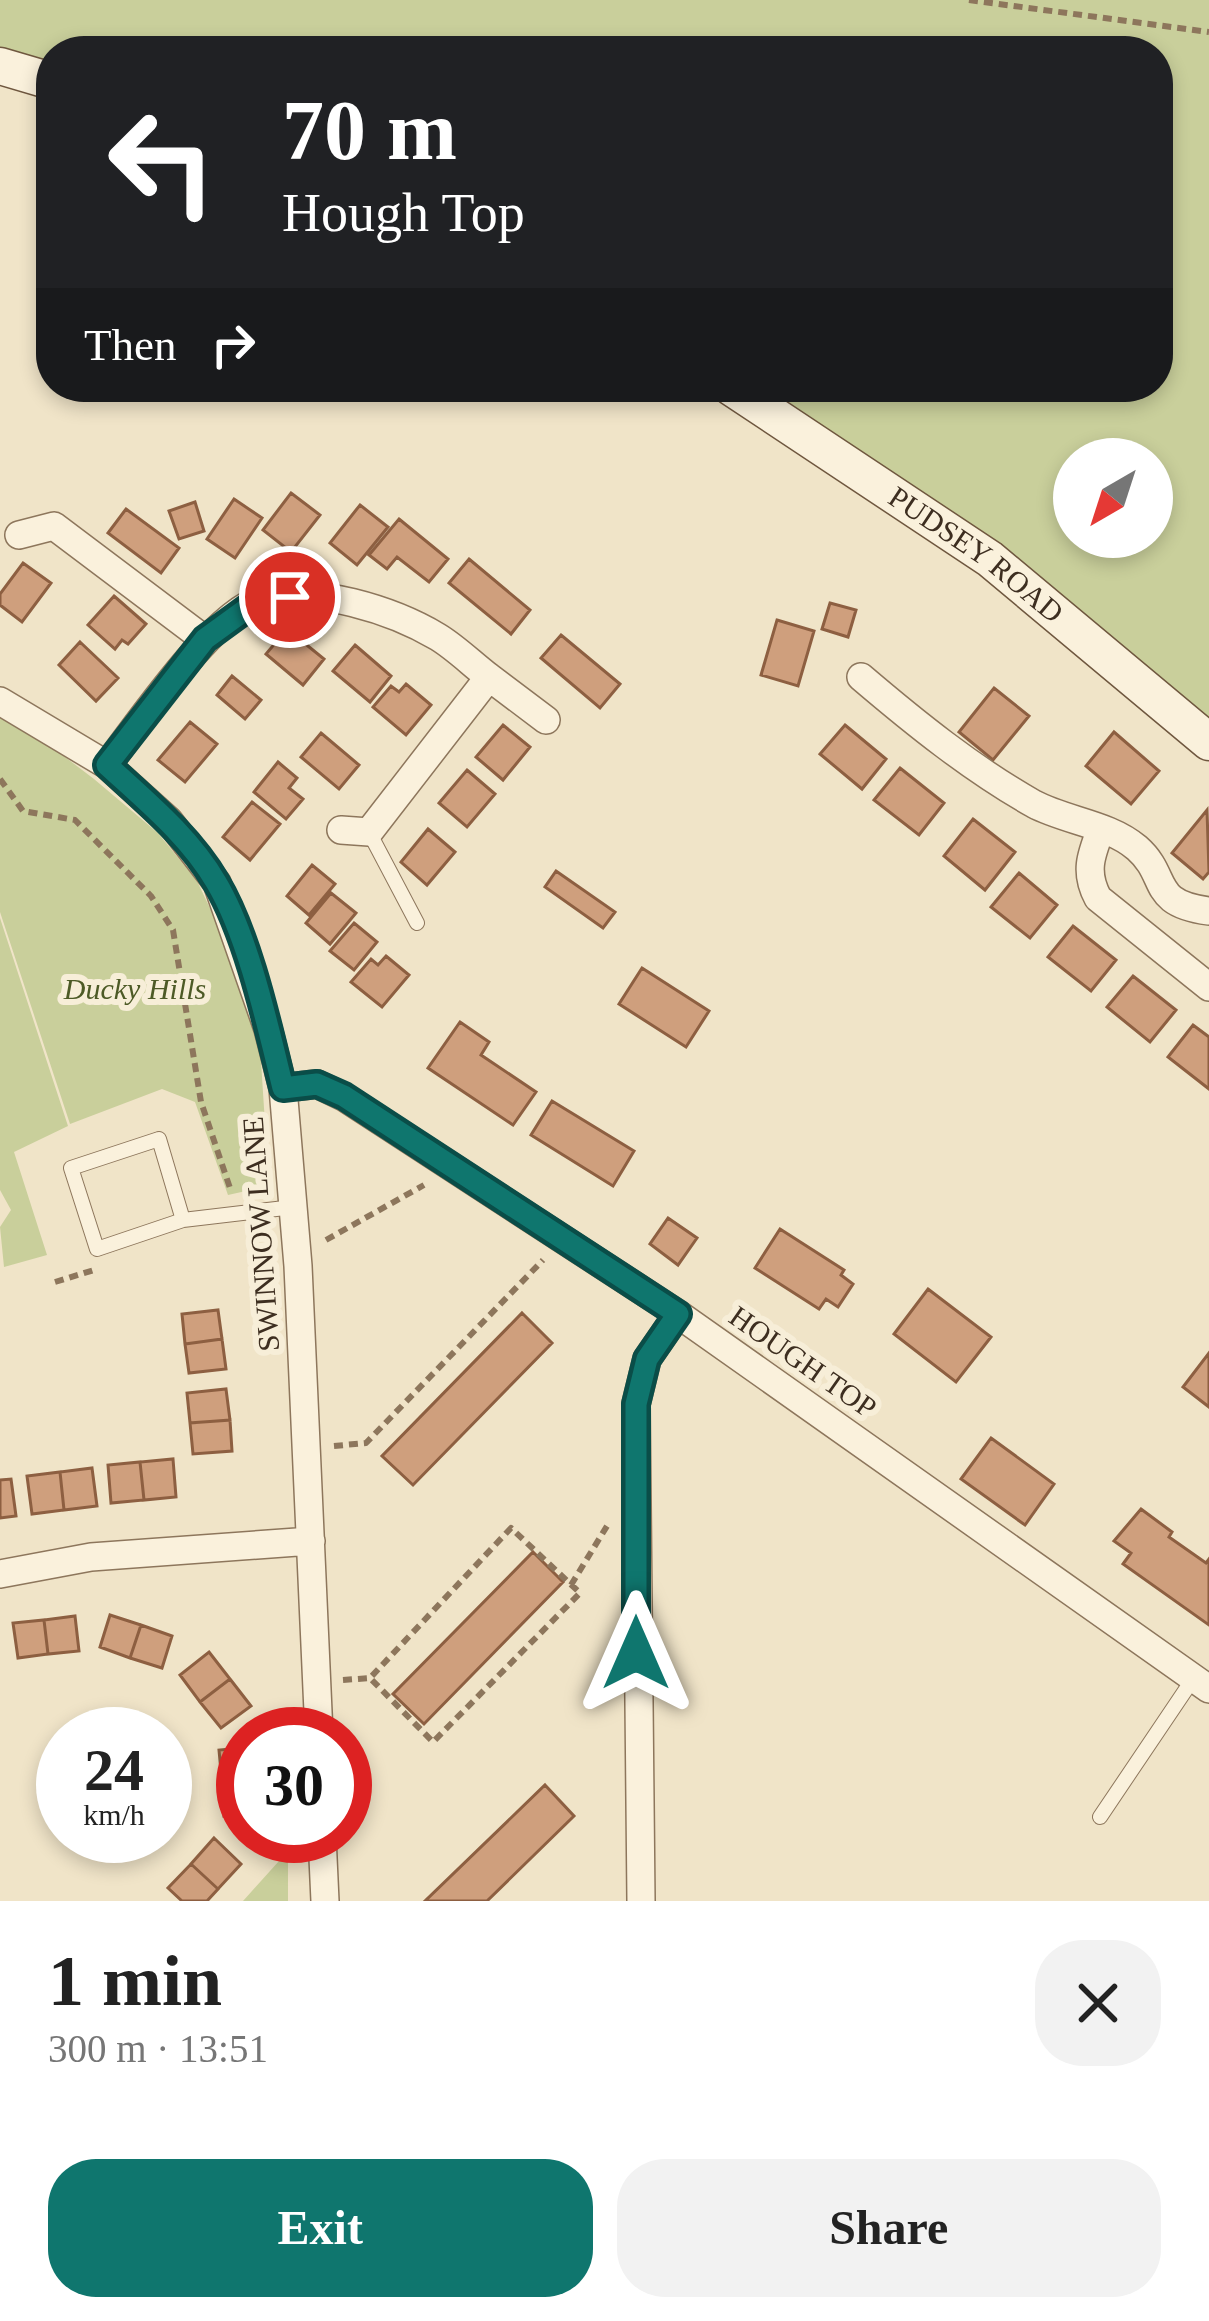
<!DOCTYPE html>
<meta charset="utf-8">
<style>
:root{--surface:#fff;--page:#f2f2f2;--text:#222;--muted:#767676;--accent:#0f766e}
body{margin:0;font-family:"Times New Roman",serif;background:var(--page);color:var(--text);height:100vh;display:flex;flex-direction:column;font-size:45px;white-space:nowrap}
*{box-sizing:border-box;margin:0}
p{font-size:39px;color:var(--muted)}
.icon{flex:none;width:66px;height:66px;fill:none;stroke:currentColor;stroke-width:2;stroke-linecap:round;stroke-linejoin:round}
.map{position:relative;height:1901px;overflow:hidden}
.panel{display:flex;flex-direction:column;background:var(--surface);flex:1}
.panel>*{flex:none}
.banner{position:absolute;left:36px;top:36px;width:1137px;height:366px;border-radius:48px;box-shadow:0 6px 18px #0003;background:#202124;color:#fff;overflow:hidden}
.needle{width:78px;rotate:219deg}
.controls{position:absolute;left:1053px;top:438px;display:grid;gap:24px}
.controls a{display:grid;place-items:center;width:120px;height:120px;border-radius:50%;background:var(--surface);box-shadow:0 6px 18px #0003;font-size:60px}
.speed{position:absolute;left:36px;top:1707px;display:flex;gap:24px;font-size:60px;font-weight:700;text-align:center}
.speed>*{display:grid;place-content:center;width:156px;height:156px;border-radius:50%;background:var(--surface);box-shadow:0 6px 18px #0003;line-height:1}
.speed small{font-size:30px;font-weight:400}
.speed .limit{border:18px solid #d22;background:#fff;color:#111}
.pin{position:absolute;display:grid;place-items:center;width:102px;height:102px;color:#fff;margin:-51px;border:6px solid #fff;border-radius:50%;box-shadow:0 3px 12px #0007}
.me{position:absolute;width:132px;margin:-66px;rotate:0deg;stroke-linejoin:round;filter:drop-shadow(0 0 9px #0008)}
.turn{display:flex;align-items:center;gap:42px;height:252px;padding:0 48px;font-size:54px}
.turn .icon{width:156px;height:156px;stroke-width:2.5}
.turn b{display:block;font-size:84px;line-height:102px}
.then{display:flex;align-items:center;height:114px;padding:0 48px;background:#0003;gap:24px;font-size:45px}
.round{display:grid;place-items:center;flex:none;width:126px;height:126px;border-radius:48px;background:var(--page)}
.headline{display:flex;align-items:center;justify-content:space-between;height:204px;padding:0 48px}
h1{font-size:72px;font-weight:700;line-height:90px}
.primary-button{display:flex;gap:24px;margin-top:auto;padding:24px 48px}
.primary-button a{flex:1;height:138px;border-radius:48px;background:var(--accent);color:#fff;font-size:48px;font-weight:700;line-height:138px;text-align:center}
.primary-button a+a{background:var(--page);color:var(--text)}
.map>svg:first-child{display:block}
.green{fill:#c9cf9b;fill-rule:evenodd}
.building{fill:#cf9f7d;stroke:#8d5f41;stroke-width:3}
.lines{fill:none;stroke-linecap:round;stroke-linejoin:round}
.service-casing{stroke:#8d765c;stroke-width:16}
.minor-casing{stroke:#8d765c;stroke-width:30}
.secondary-casing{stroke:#6f573f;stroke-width:39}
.path{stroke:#8d765c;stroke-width:6;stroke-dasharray:9 6;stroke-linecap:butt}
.service{stroke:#faf1dc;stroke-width:14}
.minor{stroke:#faf1dc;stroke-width:27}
.secondary{stroke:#faf1dc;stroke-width:36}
.route-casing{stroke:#0a4d48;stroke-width:30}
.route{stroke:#0f766e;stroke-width:21}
.labels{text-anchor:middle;stroke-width:12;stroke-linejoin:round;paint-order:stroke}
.street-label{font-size:30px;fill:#3d2e20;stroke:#f7eed8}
.park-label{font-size:30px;font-style:italic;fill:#4d5a26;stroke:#f7eed8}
</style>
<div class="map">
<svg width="1209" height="1901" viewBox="0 0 1209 1901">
<rect width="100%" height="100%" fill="#f0e4c8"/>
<!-- green -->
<path class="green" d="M0 0H1209V742L731 387H1158V51H51V81L0 66ZM1074 459H1152V537H1074Z
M0 715 36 735 94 779 158 833 197 881 229 948 259 1030 269 1186 228 1195 195 1102 162 1089 70 1124 0 912Z
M0 918 68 1126 14 1152 47 1255 4 1267 0 1227 11 1210 0 1190Z
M288 1850V1901H243L288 1851Z"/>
<!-- building -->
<path class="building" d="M291 493 320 515 291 552 263 530Z
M234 499 262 518 235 558 207 539Z
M195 502 204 531 179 539 169 511Z
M360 505 388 527 357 565 330 543Z
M126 509 179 548 161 573 108 533Z
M399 519 448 559 429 582 397 557 387 569 369 555Z
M469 559 530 610 511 634 449 583Z
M23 563 51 583 22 622 0 605V594Z
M114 596 146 624 128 644 122 640 115 649 88 625Z
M830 603 856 610 848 637 822 629Z
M777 620 814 631 798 686 761 675Z
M287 629 324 659 303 685 266 654Z
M561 635 620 684 600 708 541 658Z
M80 642 118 678 96 701 59 665Z
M355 645 391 676 370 702 333 671Z
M232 676 261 700 245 719 217 695Z
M406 684 431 705 406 735 373 707 391 686 399 692Z
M994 688 1029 716 993 760 959 732Z
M190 722 217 744 185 782 158 760Z
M503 725 530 747 503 780 476 757Z
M845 725 886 759 862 789 820 754Z
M1114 732 1159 771 1131 804 1086 766Z
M321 733 359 765 339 789 301 757Z
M278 762 297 778 289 788 303 799 286 819 254 792Z
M900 768 944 803 919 835 874 800Z
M467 770 495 794 467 827 439 803Z
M252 802 280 824 250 860 223 837Z
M1207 810 1209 872 1203 879 1172 853Z
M973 819 1015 852 985 890 944 856Z
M428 829 455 852 427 885 401 862Z
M312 865 335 884 309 915 287 896Z
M556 871 615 912 603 928 545 887Z
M1019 873 1057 905 1030 938 991 907Z
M331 893 356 913 330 944 306 923Z
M354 923 377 942 354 970 330 951Z
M1073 926 1116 960 1091 991 1048 957Z
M386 956 409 975 382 1007 351 982 371 959 378 965Z
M642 968 709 1011 686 1047 619 1004Z
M1133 976 1176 1010 1150 1042 1107 1007Z
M460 1022 489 1042 481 1055 536 1092 513 1125 428 1068Z
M1193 1025 1209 1037V1089L1168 1057Z
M552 1101 634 1151 613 1186 531 1135Z
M668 1218 697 1238 678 1265 650 1244Z
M780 1229 844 1270 841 1275 853 1284 838 1307 826 1299 819 1309 755 1268Z
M928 1289 991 1337 956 1382 894 1334Z
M218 1310 222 1339 185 1344 182 1314Z
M522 1313 552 1343 413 1485 382 1456Z
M222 1339 226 1369 189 1373 185 1344Z
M1209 1353V1407L1183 1387Z
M226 1389 230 1420 190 1423 187 1393Z
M230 1420 232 1451 193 1454 190 1423Z
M991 1438 1054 1484 1025 1525 961 1479Z
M173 1459 176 1497 144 1500 140 1462Z
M140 1462 144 1500 111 1503 108 1465Z
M92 1468 97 1506 64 1510 60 1472Z
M60 1472 64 1510 32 1514 27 1476Z
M11 1479 16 1516 0 1518V1480Z
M1141 1509 1172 1532 1169 1537 1206 1563 1209 1559V1625L1123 1564 1131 1553 1114 1541Z
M533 1552 563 1582 424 1724 393 1694Z
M110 1615 141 1625 130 1658 100 1647Z
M75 1616 79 1651 48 1654 44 1620Z
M44 1620 48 1654 18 1658 13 1623Z
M141 1625 172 1636 162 1668 130 1658Z
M209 1652 230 1679 200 1702 180 1675Z
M230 1679 251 1706 221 1728 200 1702Z
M243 1748V1781L222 1782 219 1750Z
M243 1781V1814L224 1816 222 1782Z
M545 1785 574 1816 487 1901H425Z
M214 1838 241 1864 218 1889 191 1864Z
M191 1864 218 1889 207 1901H182L168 1888Z"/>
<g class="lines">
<defs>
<path id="service" d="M369 832 417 923
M183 1220 159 1139 71 1168 97 1249 183 1220 293 1207
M1100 1817 1193 1679"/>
<path id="minor" d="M19 535 54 526 204 639
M489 677 546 720
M861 677C915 723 972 769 1034 804 1066 821 1109 824 1137 848 1170 877 1148 903 1209 911
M0 701 107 765 169 821 217 883 268 1029 283 1088 298 1266 319 1734
M107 765C139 724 214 612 262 599 314 585 393 610 438 637 456 648 472 664 489 677L369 832 341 830
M1101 829C1091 855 1084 872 1098 898L1209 987
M283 1088 317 1084 344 1097 678 1314 1209 1689
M0 1574 91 1557 311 1541
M322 1836 325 1901
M641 1901 636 1404 647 1359 678 1314"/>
<g id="secondary">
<path d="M0 66 51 81"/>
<path id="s1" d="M731 387 990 559 1209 742"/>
</g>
</defs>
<!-- service casing -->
<use href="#service" class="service-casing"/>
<!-- minor casing -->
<use href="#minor" class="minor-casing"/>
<!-- secondary casing -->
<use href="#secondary" class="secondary-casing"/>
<!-- path -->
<path class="path" d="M969 0 1209 32
M0 779 23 811 75 820 151 896 173 930 201 1102 231 1191
M326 1240 424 1185
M55 1282 94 1270
M334 1446 366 1443 543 1260
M571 1585 607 1526
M343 1680 370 1678 511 1528 580 1593 433 1742 370 1678"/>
<!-- service -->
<use href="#service" class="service"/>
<!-- minor -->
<use href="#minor" class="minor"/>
<!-- secondary -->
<use href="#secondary" class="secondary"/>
</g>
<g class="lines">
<defs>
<path id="route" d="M290 597 260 599 205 639 107 765C146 801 189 836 216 882 248 935 268 1027 283 1088L317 1084 344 1096 678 1314 647 1359 636 1404V1653"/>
</defs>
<!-- route casing -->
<use href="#route" class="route-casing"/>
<!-- route -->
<use href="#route" class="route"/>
</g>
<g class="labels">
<!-- street labels -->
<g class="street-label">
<text dy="10" stroke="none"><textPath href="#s1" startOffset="297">PUDSEY ROAD</textPath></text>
<text transform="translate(261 1234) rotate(-94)" y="10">SWINNOW LANE</text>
<text transform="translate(803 1362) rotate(35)" y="10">HOUGH TOP</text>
</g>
<!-- park labels -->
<g class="park-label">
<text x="135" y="999">Ducky Hills</text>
</g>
</g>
</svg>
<div class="controls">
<a><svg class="needle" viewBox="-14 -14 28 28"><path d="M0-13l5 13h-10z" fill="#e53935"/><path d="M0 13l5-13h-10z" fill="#767676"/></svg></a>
</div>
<div class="speed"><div>24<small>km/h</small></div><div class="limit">30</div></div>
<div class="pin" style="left:290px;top:597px;background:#d93025"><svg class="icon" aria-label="arrive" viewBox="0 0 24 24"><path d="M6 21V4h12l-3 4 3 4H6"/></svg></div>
<svg class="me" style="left:636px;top:1653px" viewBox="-20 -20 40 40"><path d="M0-17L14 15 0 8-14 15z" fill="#0f766e" stroke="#fff" stroke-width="4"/></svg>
<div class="banner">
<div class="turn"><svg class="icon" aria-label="left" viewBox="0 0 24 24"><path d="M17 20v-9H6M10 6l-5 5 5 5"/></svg><div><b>70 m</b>Hough Top</div></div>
<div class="then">Then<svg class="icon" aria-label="right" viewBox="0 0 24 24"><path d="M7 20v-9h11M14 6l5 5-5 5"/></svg></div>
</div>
</div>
<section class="panel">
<div class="headline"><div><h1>1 min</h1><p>300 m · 13:51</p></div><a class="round"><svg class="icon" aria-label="close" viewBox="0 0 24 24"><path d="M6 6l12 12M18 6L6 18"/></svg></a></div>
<div class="primary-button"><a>Exit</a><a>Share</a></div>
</section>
